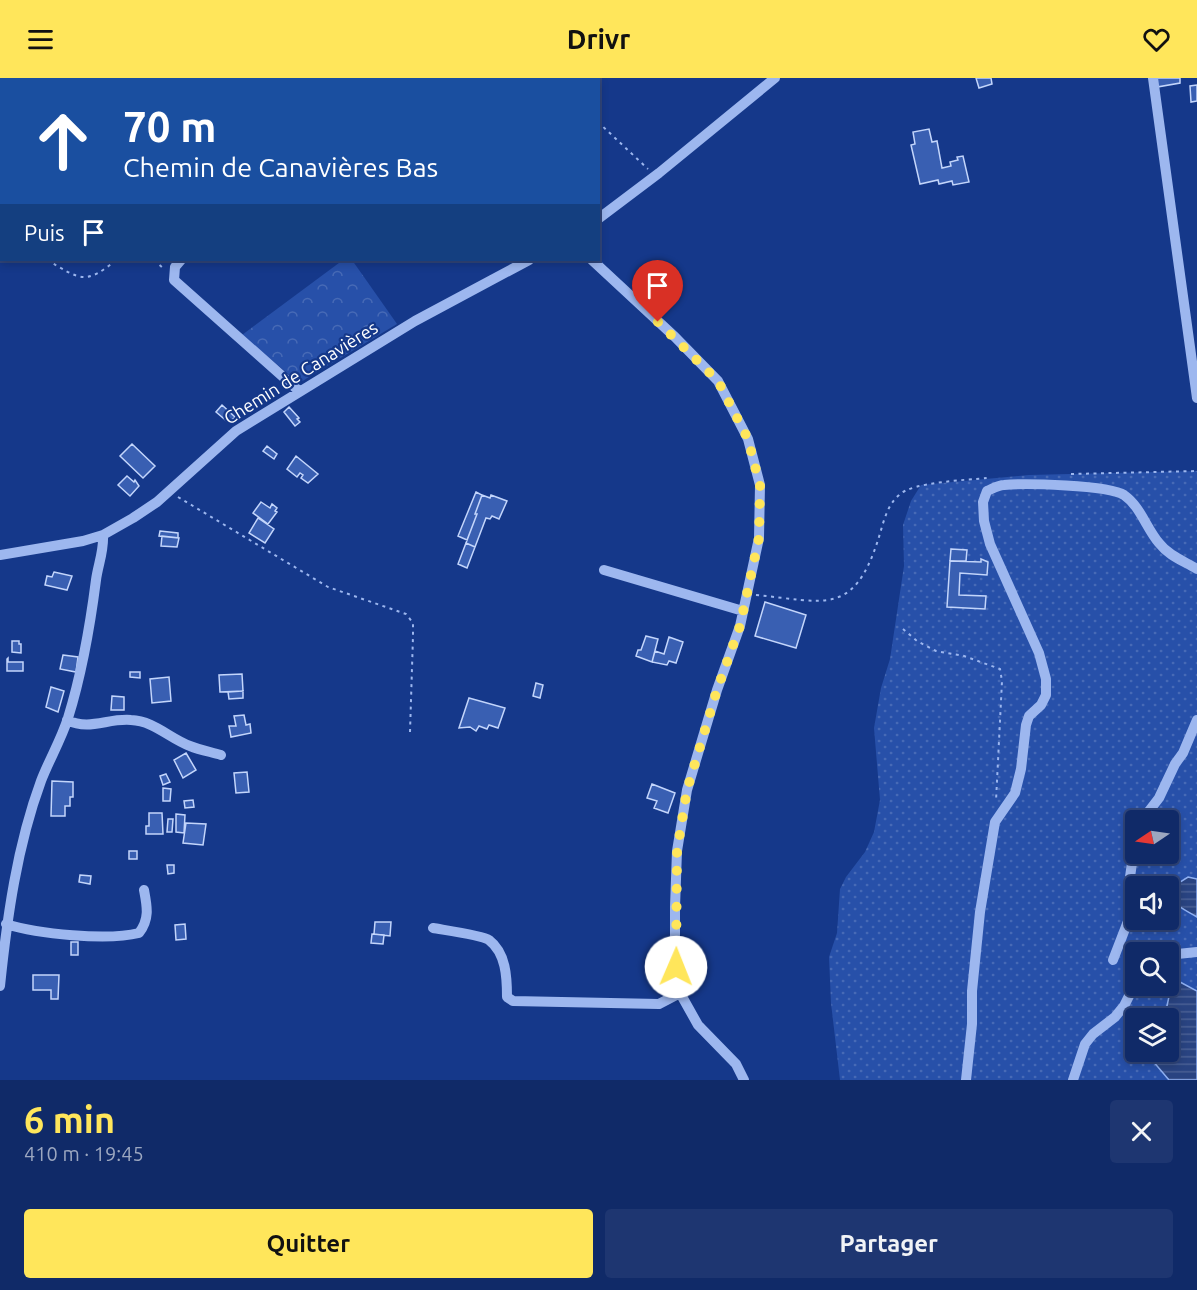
<!DOCTYPE html>
<html lang="fr">
<meta charset="utf-8">
<style>
:root{--surface:#102a68;--page:#1e3671;--text:#f1f3f6;--muted:#9ca7c0;--line:#30467c;--accent:#ffe65b}
body{margin:0;font-family:Ubuntu,sans-serif;background:var(--page);color:var(--text);height:100vh;display:flex;flex-direction:column;font-size:22px;white-space:nowrap}
*{box-sizing:border-box;margin:0}
p{font-size:20px;color:var(--muted)}
.icon{flex:none;width:33px;height:33px;fill:none;stroke:currentColor;stroke-width:2;stroke-linecap:round;stroke-linejoin:round}
.map{position:relative;height:1002px;overflow:hidden}
.side{display:flex;flex-direction:column;background:var(--surface);flex:1}
.side>*{flex:none}
.guide{position:absolute;left:0px;top:0px;width:600px;height:183px;box-shadow:0 3px 9px #0003,0 0 0 2px var(--line);background:#1a4fa0;color:#fff;overflow:hidden}
.needle{width:39px;rotate:257deg}
.fabs{position:absolute;left:1125px;top:732px;display:grid;gap:12px}
.fabs a{display:grid;place-items:center;width:54px;height:54px;border-radius:6px;background:var(--surface);box-shadow:0 3px 9px #0003,0 0 0 2px var(--line);font-size:30px}
.pin{position:absolute;display:grid;place-items:center;width:51px;height:51px;color:#fff;margin:-62px -26px;border-radius:50% 50% 50% 0;rotate:-45deg;box-shadow:0 0 6px #0007}
.pin .icon{rotate:45deg}
.me{position:absolute;width:66px;margin:-33px;rotate:1deg;stroke-linejoin:round;filter:drop-shadow(0 0 4px #0008)}
.turn{display:flex;align-items:center;gap:21px;height:126px;padding:0 24px;font-size:27px}
.turn .icon{width:78px;height:78px;stroke-width:2.5}
.turn b{display:block;font-size:42px;line-height:51px}
.then{display:flex;align-items:center;height:57px;padding:0 24px;background:#0003;gap:12px;font-size:22px}
.round{display:grid;place-items:center;flex:none;width:63px;height:63px;border-radius:6px;background:var(--page)}
.summary{display:flex;align-items:center;justify-content:space-between;height:102px;padding:0 24px}
h1{font-size:36px;font-weight:600;line-height:45px;color:var(--accent)}
.button{display:flex;gap:12px;margin-top:auto;padding:12px 24px}
.button a{flex:1;height:69px;border-radius:6px;background:var(--accent);color:#111;font-size:24px;font-weight:600;line-height:69px;text-align:center}
.button a+a{background:var(--page);color:var(--text)}
header{display:flex;justify-content:space-between;align-items:center;height:78px;padding:0 24px;background:var(--accent);color:#111;font-size:27px;font-weight:600}
.map>svg:first-child{display:block}
.grass{fill:url(#grass-dots);fill-rule:evenodd}
.forest{fill:url(#forest-crowns)}
.water{fill:url(#water-rules);stroke:#8fb0f2;stroke-width:1.5}
.building{fill:#395fb2;stroke:#c3d5fb;stroke-width:1.5}
.lines{fill:none;stroke-linecap:round;stroke-linejoin:round}
.path{stroke:#9db7ef;stroke-width:2;stroke-dasharray:3 4.5;stroke-linecap:butt}
.minor{stroke:#9db7ef;stroke-width:10}
.route{stroke:#ffe65b;stroke-width:10;stroke-dasharray:0 18}
.labels{text-anchor:middle;stroke-width:4.5;stroke-linejoin:round;paint-order:stroke}
.street-label{font-size:18px;fill:#fff;stroke:#15388a}
</style>
<header><svg class="icon" aria-label="menu" viewBox="0 0 24 24"><path d="M4 6h16M4 12h16M4 18h16"/></svg>Drivr<svg class="icon" aria-label="heart" viewBox="0 0 24 24"><path d="M12 20l-8-8c-3-5 5-10 8-4 3-6 11-1 8 4z"/></svg></header>
<div class="map">
<svg width="1197" height="1002" viewBox="0 0 1197 1002">
<defs>
<pattern id="grass-dots" width="8" height="8" patternUnits="userSpaceOnUse" patternTransform="scale(1.5)"><rect width="8" height="8" fill="#2750a9"/><path d="M2 2h.1M6 6h.1" fill="none" stroke="#476ab6" stroke-width="1.8" stroke-linecap="round"/></pattern>
<pattern id="forest-crowns" width="20" height="18" patternUnits="userSpaceOnUse" patternTransform="scale(1.5)"><rect width="20" height="18" fill="#2750a9"/><path d="M2 6a3 3 0 1 1 6 0M12 15a3 3 0 1 1 6 0" fill="none" stroke="#476ab6"/></pattern>
<pattern id="water-rules" width="6" height="5" patternUnits="userSpaceOnUse" patternTransform="scale(1.5)"><rect width="6" height="5" fill="#294381"/><path d="M0 2.5h6" fill="none" stroke="#495f94"/></pattern>
</defs>
<rect width="100%" height="100%" fill="#15388a"/>
<!-- grass -->
<path class="grass" d="M1197 393V1002H840L831 925 829 879 837 855 840 811 846 799 865 774 874 754 880 722 874 650 881 610 890 581 904 488 903 447 911 423 921 407 1029 397ZM1136 742H1168V776H1136ZM1136 808H1168V842H1136ZM1136 874H1168V908H1136ZM1136 940H1168V974H1136Z"/>
<!-- forest -->
<path class="forest" d="M343 182H352L397 246 299 305 242 257Z"/>
<!-- water -->
<path class="water" d="M1188 799 1197 801V839C1184 831 1172 828 1169 811Z
M1180 904 1197 913V1002H1169L1146 975 1168 974V940H1160L1167 928 1171 909Z"/>
<!-- building -->
<path class="building" d="M976 0H991L992 6 979 10Z
M1156 0H1180V5L1157 9Z
M1197 7V23L1191 24 1190 8Z
M929 51 932 64 937 63 942 90 951 88 950 84 958 82 957 79 963 78 969 104 953 107 952 103 939 106 938 102 920 106 911 67 915 66 913 54Z
M222 327 235 339 229 345 216 334Z
M289 329 299 340 297 341 300 344 295 348 284 334Z
M132 366 155 388 143 400 120 378Z
M267 368 277 376 274 381 263 373Z
M296 378 318 396 308 405 301 400 303 397 300 395 297 399 287 391Z
M127 398 134 404 135 402 139 408 130 418 118 407Z
M476 414 482 417 475 436H477L467 462 458 458Z
M482 417 490 420 491 417 507 423 499 441 492 438 490 441 486 440 475 469 466 465 477 436H475Z
M261 424 270 430 272 426 277 430 275 433 277 434 268 446 253 435Z
M258 440 274 451 265 465 249 455Z
M160 453 178 455V460L159 458Z
M162 458 179 460 177 469 161 468Z
M466 465 475 469 467 490 458 486Z
M951 471 967 472 966 483H950Z
M981 481 988 484 987 497 960 495 959 517 986 518 985 531 947 529 950 483 981 484Z
M54 494 72 498 67 512 45 507 47 498 52 499Z
M765 524 806 537 796 570 755 558Z
M646 558 658 561 652 584 636 578 638 572H641Z
M669 559 683 564 676 585 669 583 667 587 652 584 655 573 664 576Z
M12 563H19V566H21V575L12 574Z
M63 577 78 579 76 594 60 591Z
M8 580V584H23V593H7V581Z
M130 594H140V600L130 599Z
M242 596 243 613 220 614 219 597Z
M169 599 171 623 152 625 150 601Z
M536 605 543 607 540 620 533 618Z
M51 609 64 613 58 634 46 629Z
M243 613V620L229 621 228 614Z
M112 618 124 619V632H111Z
M469 620 505 630 498 650 489 647 487 651 479 648 476 653 470 649 459 650Z
M244 637 246 647 250 646 251 655 231 659 229 648H236L234 638Z
M186 675 196 692 183 700 174 682Z
M247 694 249 714 236 715 234 695Z
M166 696 170 704 163 707 160 698Z
M52 703 73 704V719H70V728H65V738H51Z
M652 706 675 715 668 735 654 730 657 723 647 720Z
M163 710 171 711 170 723H163Z
M193 722 194 729 185 730 184 723Z
M149 735H162L163 756H146V748H149Z
M176 736 185 737 184 755 176 754Z
M168 741H173L172 754H167Z
M186 745 206 746 203 767 183 765Z
M129 773H137V781H129Z
M167 787H174V795L168 796Z
M80 797 91 798 90 806 79 804Z
M375 844H391L390 858 374 856Z
M185 846 186 861 176 862 175 847Z
M372 856 384 857 383 866 371 865Z
M71 864H78V877H71Z
M33 897H59L58 921H51V912H33Z"/>
<g class="lines">
<!-- path -->
<path class="path" d="M550 0 552 2
M598 44 648 91
M0 154 2 155
M47 182C80 201 85 208 116 182
M154 182 164 191
M1071 396 1197 393
M178 419 328 509 406 536 413 545V558L410 654
M756 517C823 523 853 540 878 462 883 447 886 428 899 417 912 404 967 402 987 400
M903 551 917 563 936 573 964 578 1000 591 1002 603 996 723"/>
<!-- minor -->
<path class="minor" d="M1153 0 1197 320
M598 141 659 95 775 0
M181 182 175 189 174 202 299 313
M592 182 675 259 718 303 748 361 760 407 759 460 740 548 717 612 687 712 677 773 675 829V906L698 947 736 986 744 1002
M0 477 83 463 103 457 133 440 157 424 236 353 415 243 529 182
M604 492 743 533
M67 642C90 653 107 640 131 642 154 643 169 660 190 668 200 672 211 674 221 677
M1142 742 1159 720 1175 686 1183 675 1197 642
M6 846C38 856 107 863 139 855 150 841 147 828 144 812
M433 850C444 852 482 857 489 862 506 875 507 899 507 919L513 923 659 926 680 915
M1168 877 1197 874
M1113 882 1130 838 1128 821 1130 799 1136 757
M0 908C7 840 17 768 41 703 49 682 61 662 68 640 82 595 90 549 96 502 98 487 104 473 103 457
M966 1002 972 946V913L980 834 995 744 1015 715 1021 691 1026 647 1029 638 1041 627 1046 617V601L1039 575 990 466 984 443 983 424 987 413C992 411 998 407 1004 407 1024 405 1109 407 1124 417 1141 429 1146 450 1159 465 1169 478 1184 483 1197 491
M1073 1002 1085 966 1093 956 1115 939 1124 928 1136 904"/>
</g>
<g class="lines">
<!-- route -->
<path class="route" d="M658 244 718 303 748 361 760 408 759 460 740 548 717 612 687 712 677 773 676 889"/>
</g>
<g class="labels">
<!-- street labels -->
<g class="street-label">
<text transform="translate(301 295) rotate(-32)" y="6">Chemin de Canavières</text>
</g>
</g>
</svg>
<div class="fabs">
<a><svg class="needle" viewBox="-14 -14 28 28"><path d="M0-13l5 13h-10z" fill="#e53935"/><path d="M0 13l5-13h-10z" fill="#9ca7c0"/></svg></a>
<a><svg class="icon" aria-label="sound" viewBox="0 0 24 24"><path d="M4 9h4l5-4v14l-5-4H4zM17 9q2 3 0 6"/></svg></a>
<a><svg class="icon" aria-label="search" viewBox="0 0 24 24"><circle cx="10" cy="10" r="6"/><path d="M15 15l6 6"/></svg></a>
<a><svg class="icon" aria-label="layers" viewBox="0 0 24 24"><path d="M12 4l9 5-9 5-9-5zM3 14l9 5 9-5"/></svg></a>
</div>
<div class="pin" style="left:658px;top:244px;background:#d93025"><svg class="icon" aria-label="arrive" viewBox="0 0 24 24"><path d="M6 21V4h12l-3 4 3 4H6"/></svg></div>
<svg class="me" style="left:676px;top:889px" viewBox="-20 -20 40 40"><circle r="19" fill="#fff"/><path d="M0-13L10 11 0 6-10 11z" fill="#ffe65b"/></svg>
<div class="guide">
<div class="turn"><svg class="icon" aria-label="ahead" viewBox="0 0 24 24"><path d="M12 20V5M6 11l6-6 6 6"/></svg><div><b>70 m</b>Chemin de Canavières Bas</div></div>
<div class="then">Puis<svg class="icon" aria-label="arrive" viewBox="0 0 24 24"><path d="M6 21V4h12l-3 4 3 4H6"/></svg></div>
</div>
</div>
<section class="side">
<div class="summary"><div><h1>6 min</h1><p>410 m · 19:45</p></div><a class="round"><svg class="icon" aria-label="close" viewBox="0 0 24 24"><path d="M6 6l12 12M18 6L6 18"/></svg></a></div>
<div class="button"><a>Quitter</a><a>Partager</a></div>
</section>
